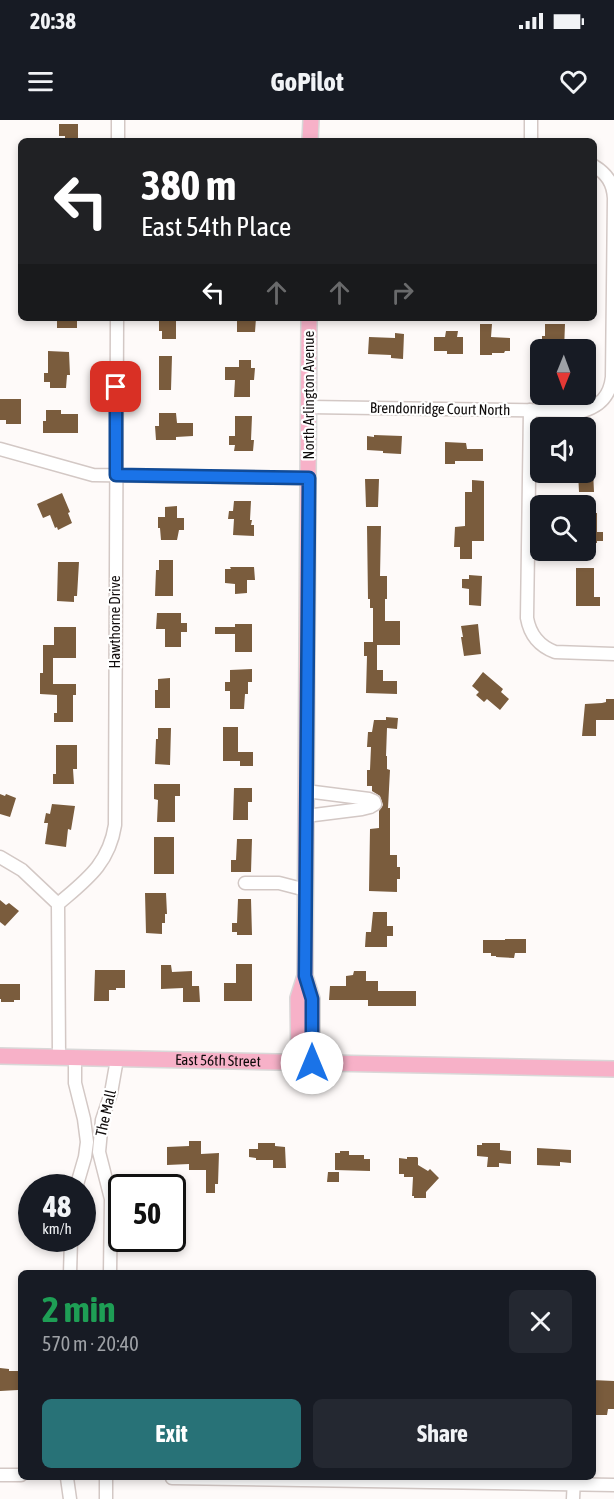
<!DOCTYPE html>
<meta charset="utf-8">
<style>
:root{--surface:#171b24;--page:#242831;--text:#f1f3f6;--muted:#9ea1a6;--accent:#287277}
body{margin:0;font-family:"Asap Condensed",sans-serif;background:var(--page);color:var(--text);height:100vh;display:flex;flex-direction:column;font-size:22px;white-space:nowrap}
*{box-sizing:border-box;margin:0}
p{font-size:20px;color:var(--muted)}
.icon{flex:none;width:33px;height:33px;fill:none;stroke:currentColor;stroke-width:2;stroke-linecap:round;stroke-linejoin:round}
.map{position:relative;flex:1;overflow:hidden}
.panel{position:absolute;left:18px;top:1150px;width:578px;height:210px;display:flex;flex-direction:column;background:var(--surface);border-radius:9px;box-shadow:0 3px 9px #0003}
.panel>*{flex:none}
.hud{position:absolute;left:18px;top:18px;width:579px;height:183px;border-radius:9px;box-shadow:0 3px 9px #0003;background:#202124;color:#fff;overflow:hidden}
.needle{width:39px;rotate:181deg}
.controls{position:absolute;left:530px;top:219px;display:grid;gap:12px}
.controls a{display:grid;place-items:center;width:66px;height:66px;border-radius:9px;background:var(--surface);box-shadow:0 3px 9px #0003;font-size:30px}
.speed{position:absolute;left:18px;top:1054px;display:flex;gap:12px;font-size:30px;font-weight:700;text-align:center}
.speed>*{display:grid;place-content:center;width:78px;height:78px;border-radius:50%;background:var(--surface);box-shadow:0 3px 9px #0003;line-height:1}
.speed small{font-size:15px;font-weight:400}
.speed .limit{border:3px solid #111;border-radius:9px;background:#fff;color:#111}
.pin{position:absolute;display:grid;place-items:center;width:51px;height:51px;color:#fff;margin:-26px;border-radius:12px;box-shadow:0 3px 9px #0006}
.me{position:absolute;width:66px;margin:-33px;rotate:0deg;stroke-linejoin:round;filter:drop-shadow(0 0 4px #0008)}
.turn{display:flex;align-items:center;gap:21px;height:126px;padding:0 24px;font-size:27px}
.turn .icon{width:78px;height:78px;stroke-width:2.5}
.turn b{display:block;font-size:42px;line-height:51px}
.lanes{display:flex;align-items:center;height:57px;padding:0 24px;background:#0003;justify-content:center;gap:30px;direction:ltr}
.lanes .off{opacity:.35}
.round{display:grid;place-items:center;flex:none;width:63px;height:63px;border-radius:9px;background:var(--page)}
.head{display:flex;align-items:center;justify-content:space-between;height:102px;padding:0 24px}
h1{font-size:36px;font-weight:700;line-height:45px;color:#1e9e55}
.action{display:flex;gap:12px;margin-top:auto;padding:12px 24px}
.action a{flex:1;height:69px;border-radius:9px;background:var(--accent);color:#fff;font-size:24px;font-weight:700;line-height:69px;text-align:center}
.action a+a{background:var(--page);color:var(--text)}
.status{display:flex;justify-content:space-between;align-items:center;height:42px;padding:0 30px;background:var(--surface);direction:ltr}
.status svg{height:16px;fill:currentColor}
header{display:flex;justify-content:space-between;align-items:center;height:78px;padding:0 24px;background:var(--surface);font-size:27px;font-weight:700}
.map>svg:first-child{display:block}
.building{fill:#7a5c3d}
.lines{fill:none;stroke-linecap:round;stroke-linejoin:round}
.minor-casing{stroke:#d3c8c5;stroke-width:15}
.major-casing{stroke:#d9d8d8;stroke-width:18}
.minor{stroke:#fff;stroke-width:12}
.major{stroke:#f7b1c8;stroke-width:15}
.route-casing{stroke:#114b97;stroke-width:15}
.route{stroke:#1a73e8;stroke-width:10}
.labels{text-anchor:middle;stroke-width:4.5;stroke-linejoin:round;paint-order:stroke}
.street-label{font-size:15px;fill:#0f0b0b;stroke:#fff}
</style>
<div class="status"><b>20:38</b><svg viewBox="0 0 49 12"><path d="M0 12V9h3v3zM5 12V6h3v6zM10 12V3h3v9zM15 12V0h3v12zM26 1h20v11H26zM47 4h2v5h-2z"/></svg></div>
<header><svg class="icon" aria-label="menu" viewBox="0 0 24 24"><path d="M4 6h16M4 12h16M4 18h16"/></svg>GoPilot<svg class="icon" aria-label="heart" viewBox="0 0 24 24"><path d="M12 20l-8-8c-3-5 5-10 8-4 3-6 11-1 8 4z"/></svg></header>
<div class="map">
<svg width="614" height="1379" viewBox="0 0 614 1379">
<rect width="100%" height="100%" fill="#fefaf9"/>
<!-- building -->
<path class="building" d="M59 4H78V21H65V16H59Z
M57 198H77V208H57Z
M159 198H176V219H162V211H159Z
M237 198H256L255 212H237Z
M480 204H492L491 217 510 218V231H505L504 233H492V235H480Z
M545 204H565L564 230H545V224H542V216H545Z
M446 211H458L457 217H463V234H447V231H434V217H445Z
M395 213 404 214 403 239 391 238V235L368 234 369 217 395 218Z
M48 231 69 232 70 255H67L66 268H50V262H44V253H48Z
M159 236H172L171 270H159Z
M239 240H251V248H255L254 260H250V277H234L235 260H225V247H239Z
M0 279H21V304H6V300H0Z
M46 290H61V294H78V313H43V301H46Z
M159 293H176L177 303H193V316L176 317V320H156L155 306H159Z
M235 296H252L251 320H254L253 331H234L235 325H229V316H235Z
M374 315 402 316 401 334 383 333V331L367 330V316L374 317Z
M445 322 466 323 467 329H483V341H455V344H445Z
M593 351 594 372H579L578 352Z
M365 359H379L378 387H366Z
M472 360 484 361V421H472V439H460V427H454L455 407 465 406V372H472Z
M62 373 70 392 68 393 72 403 58 410 57 407 55 408 50 395 43 398 37 384Z
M234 381H251L250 400H252L251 405H254V416L233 415 234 399H228L229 391H233Z
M177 386V398H184V410H179L177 420H161L160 408H158V397H165V387Z
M585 393H597V412H603V421H597V423H585Z
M367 406H381L380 456H387V479H385V501H400V525H377V550H383V561H397V574L366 573 367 536H364V522H373V488H370V479H368Z
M159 440H173V476H155L156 450H159Z
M58 442H79L77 476H74V482L57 481Z
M230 447H254L255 460H247V473L235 474V464L225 463V449H231Z
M576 448H594V477H600V486H576Z
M469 455 482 456 481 486 469 485V469L462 468V459H469Z
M157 493H181V503H187V512H181V527H165V509H156Z
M235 504H252V532H235V514H215V507H235Z
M478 504 481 534 464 536 461 517H463L461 506Z
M54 507H76V538H53V564H76V575H73V602H54V593H57V575L40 574V553H43V525H54Z
M252 549V562H248V574H245L244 589H230V571H225V562H230V550Z
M483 552 503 569 501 572 509 579 500 590 487 579 484 582 476 575 479 572 472 566Z
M170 558V588H155V570H158V559Z
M606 579H614V600H596V616H582L585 584 602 583 606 582Z
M386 597 398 598 397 609 387 608 386 636H387V649L390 650 388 688H390V735H397V747H400V759H397V772L369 771 370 709 379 708V691L383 685 380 676 372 671V666H367V650H370L371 627H367L368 612H372L374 600H386Z
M223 607H238V632H253V646H240V641H223Z
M158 608H171L170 645 155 644 156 619H158Z
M56 625H77V649H73L74 664H53V654H56Z
M154 664H180V676H175V702H157L158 680 154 679Z
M234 668H252V682H248V700H233Z
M0 674 5 676 6 674 16 678 10 697 0 694Z
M52 684 75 686 71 710 68 709 66 727 45 724 48 703H44L46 693 50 694Z
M154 717H174V754H154Z
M237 719H252L251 752H231V740H236Z
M145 773H166L167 794H165V803H162V814L146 813Z
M238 779H251L252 815H237V812H232V803H237Z
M0 780 6 785 9 783 19 791 5 806 0 802Z
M373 792H387V806H393V816H387V827H365L366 812H371Z
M505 819H526V833H515L514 838 496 837V836H491V833H483V820H505Z
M236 844H252V881H224V863H236Z
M161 845H171L172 852 192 851V866H199L200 882H183V868L161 869Z
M95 850H125V868H116V870H109V881H94Z
M354 851H366V861H378V871H416V886H368V880H329L330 866H346V856L353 855Z
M0 864H20V880H14V882H1V879H0Z
M189 1021H201V1034L219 1033 218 1064H215V1073H206V1050H189V1044L167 1045V1027L189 1026Z
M258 1023H275V1026L285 1027 286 1048H273V1040H256V1038L249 1037V1029H258Z
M482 1023H500V1030L511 1031V1044L499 1043V1047H487L488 1037 477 1036V1025H482Z
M537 1028 571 1030V1043L560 1042V1046L537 1045Z
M340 1031H349V1035H364V1039H370V1051L335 1050V1033H340Z
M407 1037H417L418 1038V1045L428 1051 430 1049 439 1058 426 1072V1078H414V1076H412L413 1057H404V1054H399V1038L407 1039Z
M328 1052H339V1062H327Z
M0 1248 9 1249V1251H18V1270L0 1271Z
M592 1260 614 1261V1289H608L607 1295H592Z"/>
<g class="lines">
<defs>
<path id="minor" d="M531 0V21
M118 21V0
M309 287 583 291C600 286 610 276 612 257L614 78C613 63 607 54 594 46
M530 290 527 498C530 515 539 526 555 532L614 534
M0 329 93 355 308 358
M306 696 362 689 370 687 375 684 374 681 369 679 306 671
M0 737 22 750 58 784
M245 763H279L306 770
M58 784C86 760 109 744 115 705L117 198
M58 784 59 937
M75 938V963L84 999 87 1022 85 1037 76 1068
M70 1154 71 1119
M110 1154 111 1079 99 1032 102 1000 111 973 117 939
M0 1355H21
M67 1358 70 1379
M172 1358 614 1365
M106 1379V1358
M573 1379 574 1358"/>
<g id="major">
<path d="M310 21 311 0"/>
<path d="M309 198 305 856 312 879V943"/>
<path id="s1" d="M0 936 614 949"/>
<path d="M299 942 298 878 305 856"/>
</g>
</defs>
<!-- minor casing -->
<use href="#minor" class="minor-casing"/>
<!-- major casing -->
<use href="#major" class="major-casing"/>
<!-- minor -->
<use href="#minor" class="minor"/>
<!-- major -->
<use href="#major" class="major"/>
</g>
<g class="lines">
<defs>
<path id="route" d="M116 267V355L309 358 305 856 312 879V943"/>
</defs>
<!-- route casing -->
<use href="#route" class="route-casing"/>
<!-- route -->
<use href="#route" class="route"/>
</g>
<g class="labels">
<!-- street labels -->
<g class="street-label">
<text transform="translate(309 275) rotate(-90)" y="5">North Arlington Avenue</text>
<text transform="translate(440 289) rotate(1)" y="5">Brendonridge Court North</text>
<text transform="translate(115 502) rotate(-90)" y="5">Hawthorne Drive</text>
<text dy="5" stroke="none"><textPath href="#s1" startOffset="218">East 56th Street</textPath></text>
<text transform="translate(106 993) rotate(-77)" y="5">The Mall</text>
</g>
</g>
</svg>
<div class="controls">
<a><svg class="needle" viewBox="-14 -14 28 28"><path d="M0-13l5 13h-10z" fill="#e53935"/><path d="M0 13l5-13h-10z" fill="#9ea1a6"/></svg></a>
<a><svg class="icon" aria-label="sound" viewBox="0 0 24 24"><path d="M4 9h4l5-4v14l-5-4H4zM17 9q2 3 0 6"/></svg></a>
<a><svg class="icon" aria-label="search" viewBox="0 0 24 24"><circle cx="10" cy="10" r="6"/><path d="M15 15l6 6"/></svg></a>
</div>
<div class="speed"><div>48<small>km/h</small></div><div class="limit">50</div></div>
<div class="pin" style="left:116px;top:267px;background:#d93025"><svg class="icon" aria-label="arrive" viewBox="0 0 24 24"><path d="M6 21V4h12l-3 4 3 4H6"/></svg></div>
<svg class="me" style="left:312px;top:943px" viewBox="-20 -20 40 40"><circle r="19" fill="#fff"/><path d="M0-13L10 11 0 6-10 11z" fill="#1a73e8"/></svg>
<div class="hud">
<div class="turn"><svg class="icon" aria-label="left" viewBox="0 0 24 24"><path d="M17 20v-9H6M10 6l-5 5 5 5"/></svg><div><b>380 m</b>East 54th Place</div></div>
<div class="lanes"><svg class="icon" aria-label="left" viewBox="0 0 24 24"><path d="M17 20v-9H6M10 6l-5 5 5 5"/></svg><svg class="icon off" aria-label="ahead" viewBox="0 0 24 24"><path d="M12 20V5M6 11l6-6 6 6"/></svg><svg class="icon off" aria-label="ahead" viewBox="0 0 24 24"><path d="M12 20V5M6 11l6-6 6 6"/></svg><svg class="icon off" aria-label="right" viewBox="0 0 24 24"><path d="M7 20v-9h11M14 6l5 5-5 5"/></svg></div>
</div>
<section class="panel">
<div class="head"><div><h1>2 min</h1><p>570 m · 20:40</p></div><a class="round"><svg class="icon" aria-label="close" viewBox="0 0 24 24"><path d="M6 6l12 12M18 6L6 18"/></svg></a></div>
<div class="action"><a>Exit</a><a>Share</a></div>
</section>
</div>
